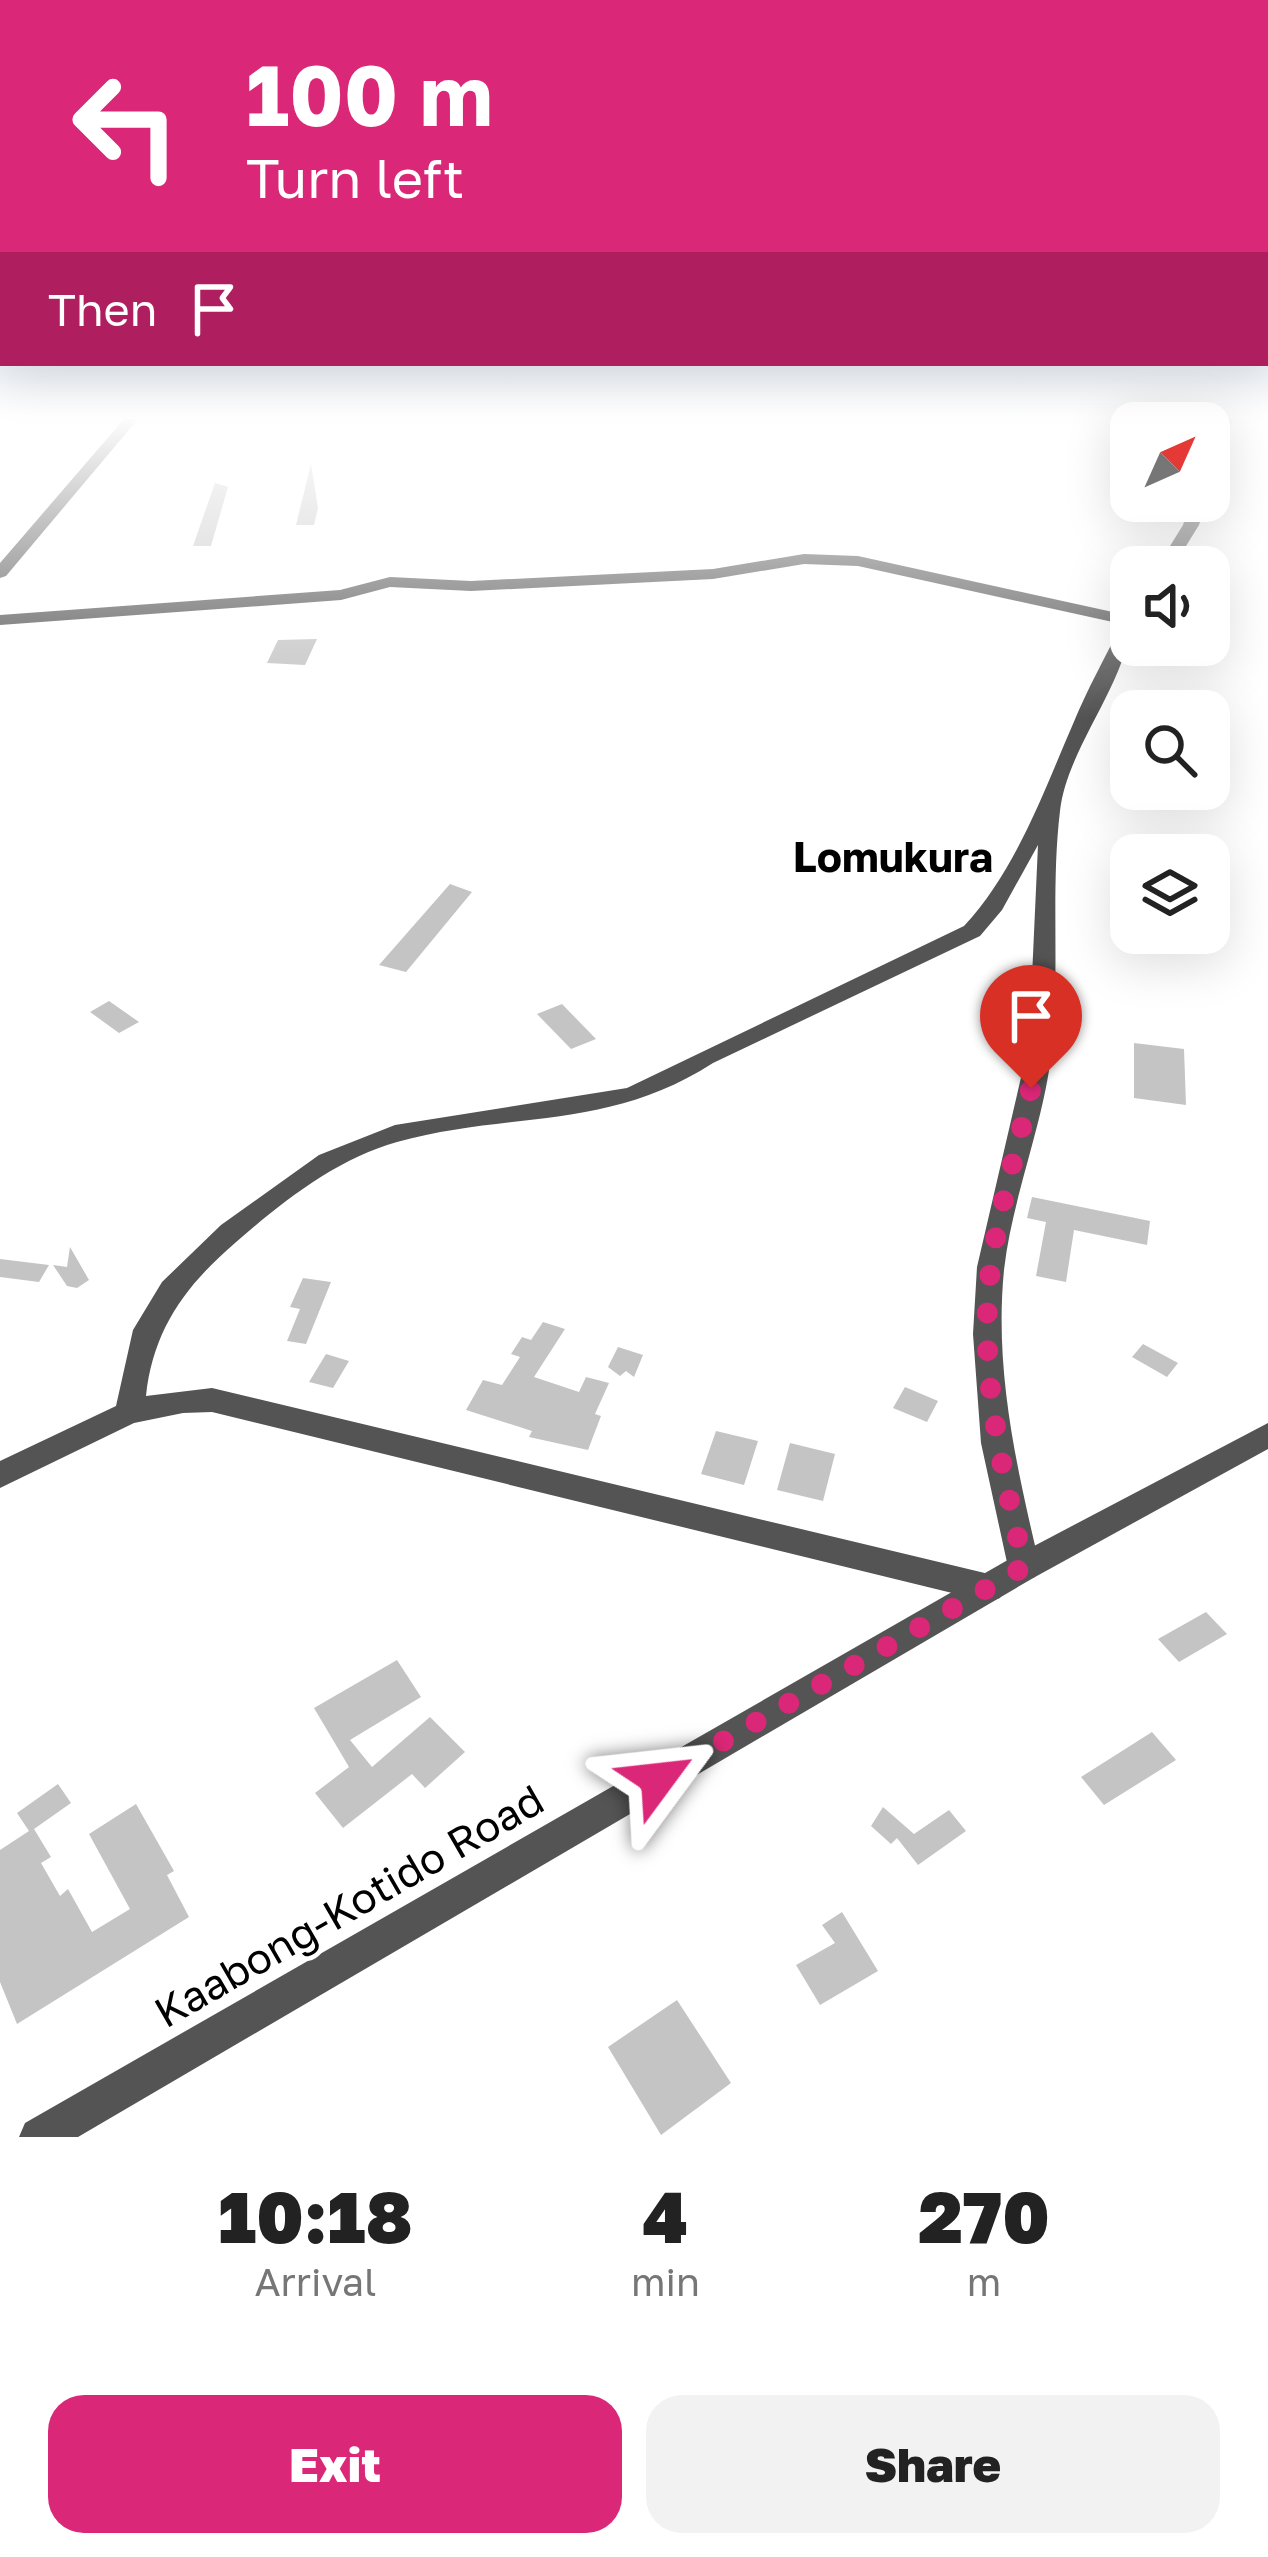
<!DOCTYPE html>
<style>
:root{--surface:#fff;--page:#f2f2f2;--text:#222;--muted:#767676;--accent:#db2777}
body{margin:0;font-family:"Golos Text",sans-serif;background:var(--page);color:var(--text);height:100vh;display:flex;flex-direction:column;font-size:45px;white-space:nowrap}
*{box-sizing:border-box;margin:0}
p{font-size:39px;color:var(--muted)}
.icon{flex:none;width:66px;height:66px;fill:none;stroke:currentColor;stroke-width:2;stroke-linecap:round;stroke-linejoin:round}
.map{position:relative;height:2137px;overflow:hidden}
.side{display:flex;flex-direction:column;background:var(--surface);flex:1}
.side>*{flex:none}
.top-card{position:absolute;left:0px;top:0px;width:1269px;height:366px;box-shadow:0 12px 48px #0002;background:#db2777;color:#fff;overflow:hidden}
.needle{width:78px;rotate:45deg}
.controls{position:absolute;left:1110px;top:402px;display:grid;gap:24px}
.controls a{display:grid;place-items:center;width:120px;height:120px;border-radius:24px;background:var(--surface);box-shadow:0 12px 48px #0002;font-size:60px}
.pin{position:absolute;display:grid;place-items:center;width:102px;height:102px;color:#fff;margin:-123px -51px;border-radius:50% 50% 50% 0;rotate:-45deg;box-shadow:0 0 12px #0007}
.pin .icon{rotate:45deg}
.me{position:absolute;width:132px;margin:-66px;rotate:60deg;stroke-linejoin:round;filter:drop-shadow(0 0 9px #0008)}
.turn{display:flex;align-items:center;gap:42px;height:252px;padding:0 48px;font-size:54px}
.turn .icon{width:156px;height:156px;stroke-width:2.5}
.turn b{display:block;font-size:84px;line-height:102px}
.then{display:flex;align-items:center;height:114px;padding:0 48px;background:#0003;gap:24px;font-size:45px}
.eta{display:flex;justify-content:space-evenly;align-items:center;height:204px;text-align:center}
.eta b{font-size:72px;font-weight:800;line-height:84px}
.button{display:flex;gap:24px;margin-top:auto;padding:24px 48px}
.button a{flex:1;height:138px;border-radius:36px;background:var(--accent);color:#fff;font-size:48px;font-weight:800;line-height:138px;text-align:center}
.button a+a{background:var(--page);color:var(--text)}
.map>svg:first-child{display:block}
.building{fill:#c4c4c4}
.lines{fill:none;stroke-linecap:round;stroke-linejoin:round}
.minor{fill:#545454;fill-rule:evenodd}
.tertiary{fill:#545454;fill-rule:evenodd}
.route{stroke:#db2777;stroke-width:21;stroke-dasharray:0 37.8}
.labels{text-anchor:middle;stroke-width:9;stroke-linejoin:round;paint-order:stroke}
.quarter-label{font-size:42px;font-weight:bold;fill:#000;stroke:#fff}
.near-street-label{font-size:42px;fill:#000;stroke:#fff}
</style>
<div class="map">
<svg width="1268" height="2137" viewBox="0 0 1268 2137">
<rect width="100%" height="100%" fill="#fff"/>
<!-- building -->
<path class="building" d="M311 464 318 508 314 525H296Z
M215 483 228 487 211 546H193Z
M317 639 305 665 267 663 278 640Z
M450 884 472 892 406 972 379 965Z
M109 1001 139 1022 119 1033 90 1012Z
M562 1004 596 1039 571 1049 537 1014Z
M1134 1043 1184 1049 1186 1105 1134 1098Z
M1032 1197 1150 1221 1147 1245 1074 1230 1066 1282 1036 1276 1046 1222 1027 1218Z
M70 1247 89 1280 77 1288 67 1286 53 1265 67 1267Z
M0 1259 49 1265 39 1282 0 1277Z
M303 1278 331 1282 306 1344 287 1341 300 1309 290 1307Z
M543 1322 565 1329 534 1377 579 1392 586 1377 609 1383 595 1414 601 1416 588 1450 529 1437 532 1431 466 1410 483 1380 502 1385 520 1357 511 1354 522 1337 531 1340Z
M1143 1344 1178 1363 1167 1377 1132 1357Z
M618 1347 643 1355 634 1377 626 1371 620 1376 608 1367Z
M326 1354 349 1361 333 1388 309 1382Z
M905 1387 938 1401 927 1422 893 1408Z
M716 1431 758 1441 744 1485 701 1474Z
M790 1443 835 1454 823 1501 777 1490Z
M1206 1612 1227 1634 1179 1662 1158 1639Z
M397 1660 421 1697 350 1740 372 1767 430 1717 465 1752 425 1788 412 1774 343 1828 315 1793 349 1767 314 1708Z
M1152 1732 1176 1760 1104 1805 1081 1777Z
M58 1784 71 1803 34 1829 51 1857 41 1863 60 1896 68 1889 92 1932 130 1909 89 1834 136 1804 174 1871 167 1875 189 1917 17 2024 0 1982V1850L29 1831 17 1813Z
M883 1807 914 1834 949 1810 966 1831 918 1865 897 1838 891 1844 871 1826Z
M842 1912 878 1971 820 2005 796 1965 835 1943 822 1925Z
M677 2000 731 2083 661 2135 608 2047Z"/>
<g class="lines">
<!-- minor -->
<path class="minor" d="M124 419H138L6 576 0 578V563Z
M1218 419H1232L1216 473 1209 477V449Z
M1191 501H1207L1199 525 1173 567H1157L1183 525Z
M804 554 858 556 1131 616C1131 679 1067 746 1060 811 1051 886 1059 963 1053 1038 1047 1117 1013 1192 1004 1270 994 1371 1017 1469 1040 1567L1035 1577 1024 1581 1013 1577 1008 1567 981 1443 973 1334 977 1267 1029 1043 1038 845 1002 910 980 936 713 1063C608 1131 510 1111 397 1142 336 1159 282 1202 235 1243 185 1286 153 1330 146 1396L212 1388 989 1574 1000 1578 1005 1588 1000 1598 989 1602 212 1412 183 1413 134 1423 0 1488V1461L116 1406 133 1330 162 1282 221 1225 319 1155 395 1125 627 1088 964 926C1016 870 1043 793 1073 724 1087 690 1105 657 1122 624L858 566 804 564 713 579 471 591 390 587 341 600 0 625V615L340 590 390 577 471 581 713 569Z"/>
<!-- tertiary -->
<path class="tertiary" d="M1268 1423V1449L1035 1577 78 2137H19L25 2123 1013 1557Z"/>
</g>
<!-- sky -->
<linearGradient id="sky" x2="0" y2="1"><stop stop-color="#8cadcc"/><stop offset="0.58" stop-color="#fff"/><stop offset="1" stop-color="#fff" stop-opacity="0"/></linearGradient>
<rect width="1268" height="718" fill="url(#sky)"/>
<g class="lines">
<!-- route -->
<path class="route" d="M658 1779 1024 1567C1003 1470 977 1368 991 1267 999 1207 1018 1147 1031 1088"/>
</g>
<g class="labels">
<!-- quarter labels -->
<g class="quarter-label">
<text x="893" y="872">Lomukura</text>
</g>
<!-- near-street labels -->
<g class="near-street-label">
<text transform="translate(349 1906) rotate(-30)" y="15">Kaabong-Kotido Road</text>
</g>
</g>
</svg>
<div class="controls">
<a><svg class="needle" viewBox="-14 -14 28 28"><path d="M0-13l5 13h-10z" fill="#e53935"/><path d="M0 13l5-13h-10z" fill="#767676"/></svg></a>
<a><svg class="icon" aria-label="sound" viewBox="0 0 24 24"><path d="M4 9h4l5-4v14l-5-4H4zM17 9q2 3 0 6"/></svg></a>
<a><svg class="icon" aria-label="search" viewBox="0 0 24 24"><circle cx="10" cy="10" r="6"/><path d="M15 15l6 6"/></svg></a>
<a><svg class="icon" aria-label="layers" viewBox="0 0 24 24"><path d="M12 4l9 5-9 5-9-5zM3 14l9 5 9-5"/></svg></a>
</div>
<div class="pin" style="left:1031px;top:1088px;background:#d93025"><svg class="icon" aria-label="arrive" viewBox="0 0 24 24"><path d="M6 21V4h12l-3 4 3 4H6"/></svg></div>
<svg class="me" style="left:658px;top:1779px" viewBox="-20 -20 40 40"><path d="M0-17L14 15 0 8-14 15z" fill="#db2777" stroke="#fff" stroke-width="4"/></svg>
<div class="top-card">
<div class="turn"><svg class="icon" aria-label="left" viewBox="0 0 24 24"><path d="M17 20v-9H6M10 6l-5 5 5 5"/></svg><div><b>100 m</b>Turn left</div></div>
<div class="then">Then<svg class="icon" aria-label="arrive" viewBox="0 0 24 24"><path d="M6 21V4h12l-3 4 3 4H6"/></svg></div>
</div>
</div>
<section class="side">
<div class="eta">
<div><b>10:18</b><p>Arrival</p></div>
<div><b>4</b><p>min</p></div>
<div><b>270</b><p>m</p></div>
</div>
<div class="button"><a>Exit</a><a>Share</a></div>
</section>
